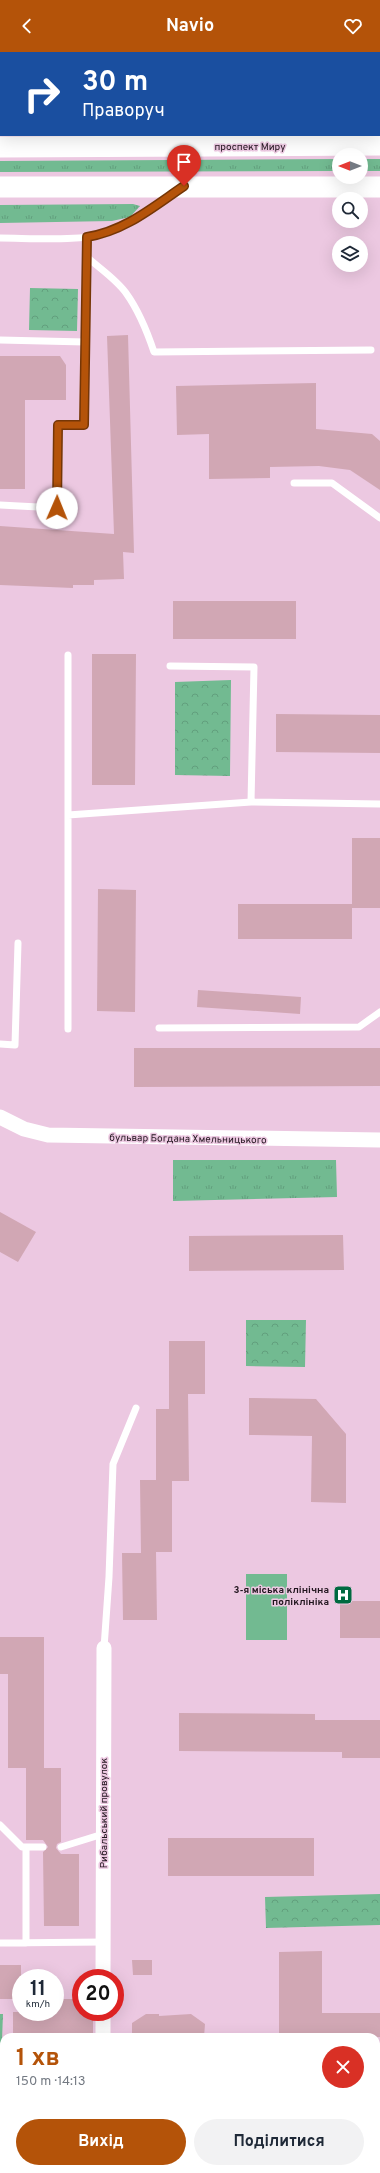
<!DOCTYPE html>
<html lang="uk">
<meta charset="utf-8">
<style>
:root{--surface:#fff;--page:#f2f2f3;--text:#1f2937;--muted:#747a83;--accent:#b45309}
body{margin:0;font-family:Overpass,sans-serif;background:var(--page);color:var(--text);height:100vh;display:flex;flex-direction:column;font-size:15px;white-space:nowrap}
*{box-sizing:border-box;margin:0}
p{font-size:13px;color:var(--muted)}
.icon{flex:none;width:22px;height:22px;fill:none;stroke:currentColor;stroke-width:2;stroke-linecap:round;stroke-linejoin:round}
.map{position:relative;flex:1;overflow:hidden}
.drawer{position:absolute;left:0px;top:1981px;width:380px;height:140px;display:flex;flex-direction:column;background:var(--surface);border-radius:12px 12px 0 0;box-shadow:0 4px 16px #0002}
.drawer>*{flex:none}
.banner{position:absolute;left:0px;top:0px;width:380px;height:84px;box-shadow:0 4px 16px #0002;background:#1a4fa0;color:#fff;overflow:hidden}
.needle{width:26px;rotate:270deg}
.controls{position:absolute;left:332px;top:96px;display:grid;gap:8px}
.controls a{display:grid;place-items:center;width:36px;height:36px;border-radius:50%;background:var(--surface);box-shadow:0 4px 16px #0002;font-size:20px}
.speed{position:absolute;left:12px;top:1917px;display:flex;gap:8px;font-size:20px;font-weight:700;text-align:center}
.speed>*{display:grid;place-content:center;width:52px;height:52px;border-radius:50%;background:var(--surface);box-shadow:0 4px 16px #0002;line-height:1}
.speed small{font-size:10px;font-weight:400}
.speed .limit{border:6px solid #d22;background:#fff;color:#111}
.pin{position:absolute;display:grid;place-items:center;width:34px;height:34px;color:#fff;margin:-41px -17px;border-radius:50% 50% 50% 0;rotate:-45deg;box-shadow:0 0 4px #0007}
.pin .icon{rotate:45deg}
.me{position:absolute;width:44px;margin:-22px;rotate:1deg;stroke-linejoin:round;filter:drop-shadow(0 0 3px #0008)}
.turn{display:flex;align-items:center;gap:14px;height:84px;padding:0 16px;font-size:18px}
.turn .icon{width:52px;height:52px;stroke-width:2.5}
.turn b{display:block;font-size:28px;line-height:34px}
.round{display:grid;place-items:center;flex:none;width:42px;height:42px;border-radius:21px;background:var(--page)}
.summary{display:flex;align-items:center;justify-content:space-between;height:68px;padding:0 16px}
h1{font-size:24px;font-weight:700;line-height:30px;color:var(--accent)}
.action{display:flex;gap:8px;margin-top:auto;padding:8px 16px}
.action a{flex:1;height:46px;border-radius:24px;background:var(--accent);color:#fff;font-size:16px;font-weight:700;line-height:46px;text-align:center}
.action a+a{background:var(--page);color:var(--text)}
header{display:flex;justify-content:space-between;align-items:center;height:52px;padding:0 16px;background:var(--accent);color:#fff;font-size:18px;font-weight:700}
.map>svg:first-child{display:block}
.grass{fill:url(#grass-tufts)}
.park{fill:url(#park-crowns)}
.pitch{fill:#72ba91}
.building{fill:#d1a7b4}
.lines{fill:none;stroke-linecap:round;stroke-linejoin:round}
.lane{stroke:#fff;stroke-width:7}
.street{stroke:#fff;stroke-width:15}
.secondary{stroke:#fff;stroke-width:21}
.route-casing{stroke:#753606;stroke-width:10}
.route{stroke:#b45309;stroke-width:7}
.labels{text-anchor:middle;stroke-width:3;stroke-linejoin:round;paint-order:stroke}
.street-label{font-size:10px;fill:#21151e;stroke:#ecc8e1}
.poi-label{font-size:10px;font-weight:bold;fill:#21151e;stroke:#ecc8e1;text-anchor:end}
</style>
<header><svg class="icon" aria-label="back" viewBox="0 0 24 24"><path d="M15 5l-7 7 7 7"/></svg>Navio<svg class="icon" aria-label="heart" viewBox="0 0 24 24"><path d="M12 20l-8-8c-3-5 5-10 8-4 3-6 11-1 8 4z"/></svg></header>
<div class="map">
<svg width="380" height="2121" viewBox="0 0 380 2121">
<defs>
<pattern id="grass-tufts" width="24" height="20" patternUnits="userSpaceOnUse"><rect width="24" height="20" fill="#72ba91"/><path d="M3 7l-1-3M5 7V3M7 7l1-3M15 17l-1-3M17 17v-4M19 17l1-3" fill="none" stroke="#629f7d"/></pattern>
<pattern id="park-crowns" width="20" height="18" patternUnits="userSpaceOnUse"><rect width="20" height="18" fill="#72ba91"/><path d="M2 6a3 3 0 1 1 6 0M12 15a3 3 0 1 1 6 0" fill="none" stroke="#629f7d"/></pattern>
</defs>
<rect width="100%" height="100%" fill="#ecc8e1"/>
<!-- grass -->
<path class="grass" d="M339 107V119L0 120V109Z
M361 107H380V119H361Z
M133 152 140 154 130 165 112 169 0 171V153Z
M173 1108H336L337 1145 173 1149Z"/>
<!-- park -->
<path class="park" d="M0 0H380V59L379 1H1L0 59Z
M30 236 78 237 77 279 29 278Z
M231 628 230 724 175 723V630Z
M246 1268H306L305 1315 246 1314Z
M380 1842V1873L266 1876 265 1845Z
M0 1962H3L0 2040Z"/>
<!-- pitch -->
<path class="pitch" d="M246 1522H287V1588H246Z"/>
<!-- building -->
<path class="building" d="M128 283 134 501 123 500 124 527 94 528V533H73V536L0 533V474L114 482 107 284Z
M0 304H60L66 313V348H25V437H0Z
M316 331V377L372 382 380 389V438L350 418 319 414 270 415V426L209 427V382L177 383 176 334Z
M173 549H296V587H173Z
M92 602H136L135 733H92Z
M276 662 380 663V701L276 700Z
M352 786H380V856H352Z
M98 837 136 838 135 960 97 959Z
M238 852H352V887H238Z
M198 938 301 945 300 962 197 955Z
M134 996H380V1034L134 1035Z
M0 1160 36 1180 18 1210 0 1200Z
M343 1183 344 1218 189 1219V1184Z
M169 1289H205V1342H188L189 1429H172V1500H156L157 1568H123L122 1501H141L140 1428H156V1357H169Z
M249 1346 316 1347 346 1382V1451L311 1450 312 1384 249 1383Z
M340 1549H380V1586H340Z
M0 1585H44V1716H61V1790L57 1792 56 1796 61 1802H79V1874H44L43 1800 48 1795 43 1788H26V1716H8V1622H0Z
M179 1661 315 1662V1668H380V1706H342V1700L179 1699Z
M168 1786H314V1824H168Z
M322 1899V1961H380V1985H279V1900Z
M132 1908H152V1923H133Z
M0 1913H21V1947H0Z
M55 1947H81V1960H93V1985H13V1960H55Z
M146 1962H159V1964L191 1962 205 1972 204 1985H132V1971Z"/>
<g class="lines">
<!-- lane -->
<path class="lane" d="M0 186C29 186 81 190 107 181 132 172 154 155 176 140
M87 205C99 216 116 227 126 241 139 259 147 279 154 300L371 298
M0 288 85 290
M294 431H332L380 466
M0 453 57 456 58 373H83L87 185
M68 603V977
M170 614 254 615 251 750
M68 763 251 750 380 752
M159 976 359 975 380 960
M0 992 15 993 18 891
M104 1596 109 1525 113 1412 136 1356
M0 1773 22 1795H43
M61 1795 103 1782
M0 1891 103 1890
M26 1891V1795
M269 2117 273 2121"/>
<!-- street -->
<path class="street" d="M0 1065 24 1077 48 1083 380 1088
M103 1926 104 1596
M103 1985V1960
M0 2061H4
M376 2094 380 2093
M119 2117V2121
M213 2121 231 2117"/>
<!-- secondary -->
<path class="secondary" d="M0 95 380 93
M0 135H380"/>
</g>
<g class="lines">
<defs>
<path id="route" d="M57 456 58 373H84L87 185C125 179 153 155 184 134"/>
</defs>
<!-- route casing -->
<use href="#route" class="route-casing"/>
<!-- route -->
<use href="#route" class="route"/>
</g>
<!-- icons -->
<defs>
<symbol id="hospital-square" viewBox="-11 -11 22 22"><rect x="-9" y="-9" width="18" height="18" rx="4" fill="#006a40" stroke="#ecc8e1"/><path d="M-5-5h3v3.5h4V-5h3V5h-3V1.5h-4V5h-3Z" fill="#fff"/></symbol>
</defs>
<g fill-rule="evenodd">
<use href="#hospital-square" x="332" y="1532" width="22" height="22"/>
</g>
<g class="labels">
<!-- street labels -->
<g class="street-label">
<text x="250" y="98">проспект Миру</text>
<text transform="translate(188 1086) rotate(1)" y="4">бульвар Богдана Хмельницького</text>
<text transform="translate(103 1761) rotate(-90)" y="4">Рибальський провулок</text>
</g>
<!-- poi labels -->
<g class="poi-label">
<text x="329" y="1541">3-я міська клінічна<tspan x="329" dy="12">поліклініка</tspan></text>
</g>
</g>
</svg>
<div class="controls">
<a><svg class="needle" viewBox="-14 -14 28 28"><path d="M0-13l5 13h-10z" fill="#e53935"/><path d="M0 13l5-13h-10z" fill="#747a83"/></svg></a>
<a><svg class="icon" aria-label="search" viewBox="0 0 24 24"><circle cx="10" cy="10" r="6"/><path d="M15 15l6 6"/></svg></a>
<a><svg class="icon" aria-label="layers" viewBox="0 0 24 24"><path d="M12 4l9 5-9 5-9-5zM3 14l9 5 9-5"/></svg></a>
</div>
<div class="speed"><div>11<small>km/h</small></div><div class="limit">20</div></div>
<div class="pin" style="left:184px;top:134px;background:#d93025"><svg class="icon" aria-label="arrive" viewBox="0 0 24 24"><path d="M6 21V4h12l-3 4 3 4H6"/></svg></div>
<svg class="me" style="left:57px;top:456px" viewBox="-20 -20 40 40"><circle r="19" fill="#fff"/><path d="M0-13L10 11 0 6-10 11z" fill="#b45309"/></svg>
<div class="banner">
<div class="turn"><svg class="icon" aria-label="right" viewBox="0 0 24 24"><path d="M7 20v-9h11M14 6l5 5-5 5"/></svg><div><b>30 m</b>Праворуч</div></div>
</div>
<section class="drawer">
<div class="summary"><div><h1>1 хв</h1><p>150 m · 14:13</p></div><a class="round" style="background:#d93025;color:#fff"><svg class="icon" aria-label="close" viewBox="0 0 24 24"><path d="M6 6l12 12M18 6L6 18"/></svg></a></div>
<div class="action"><a>Вихід</a><a>Поділитися</a></div>
</section>
</div>
